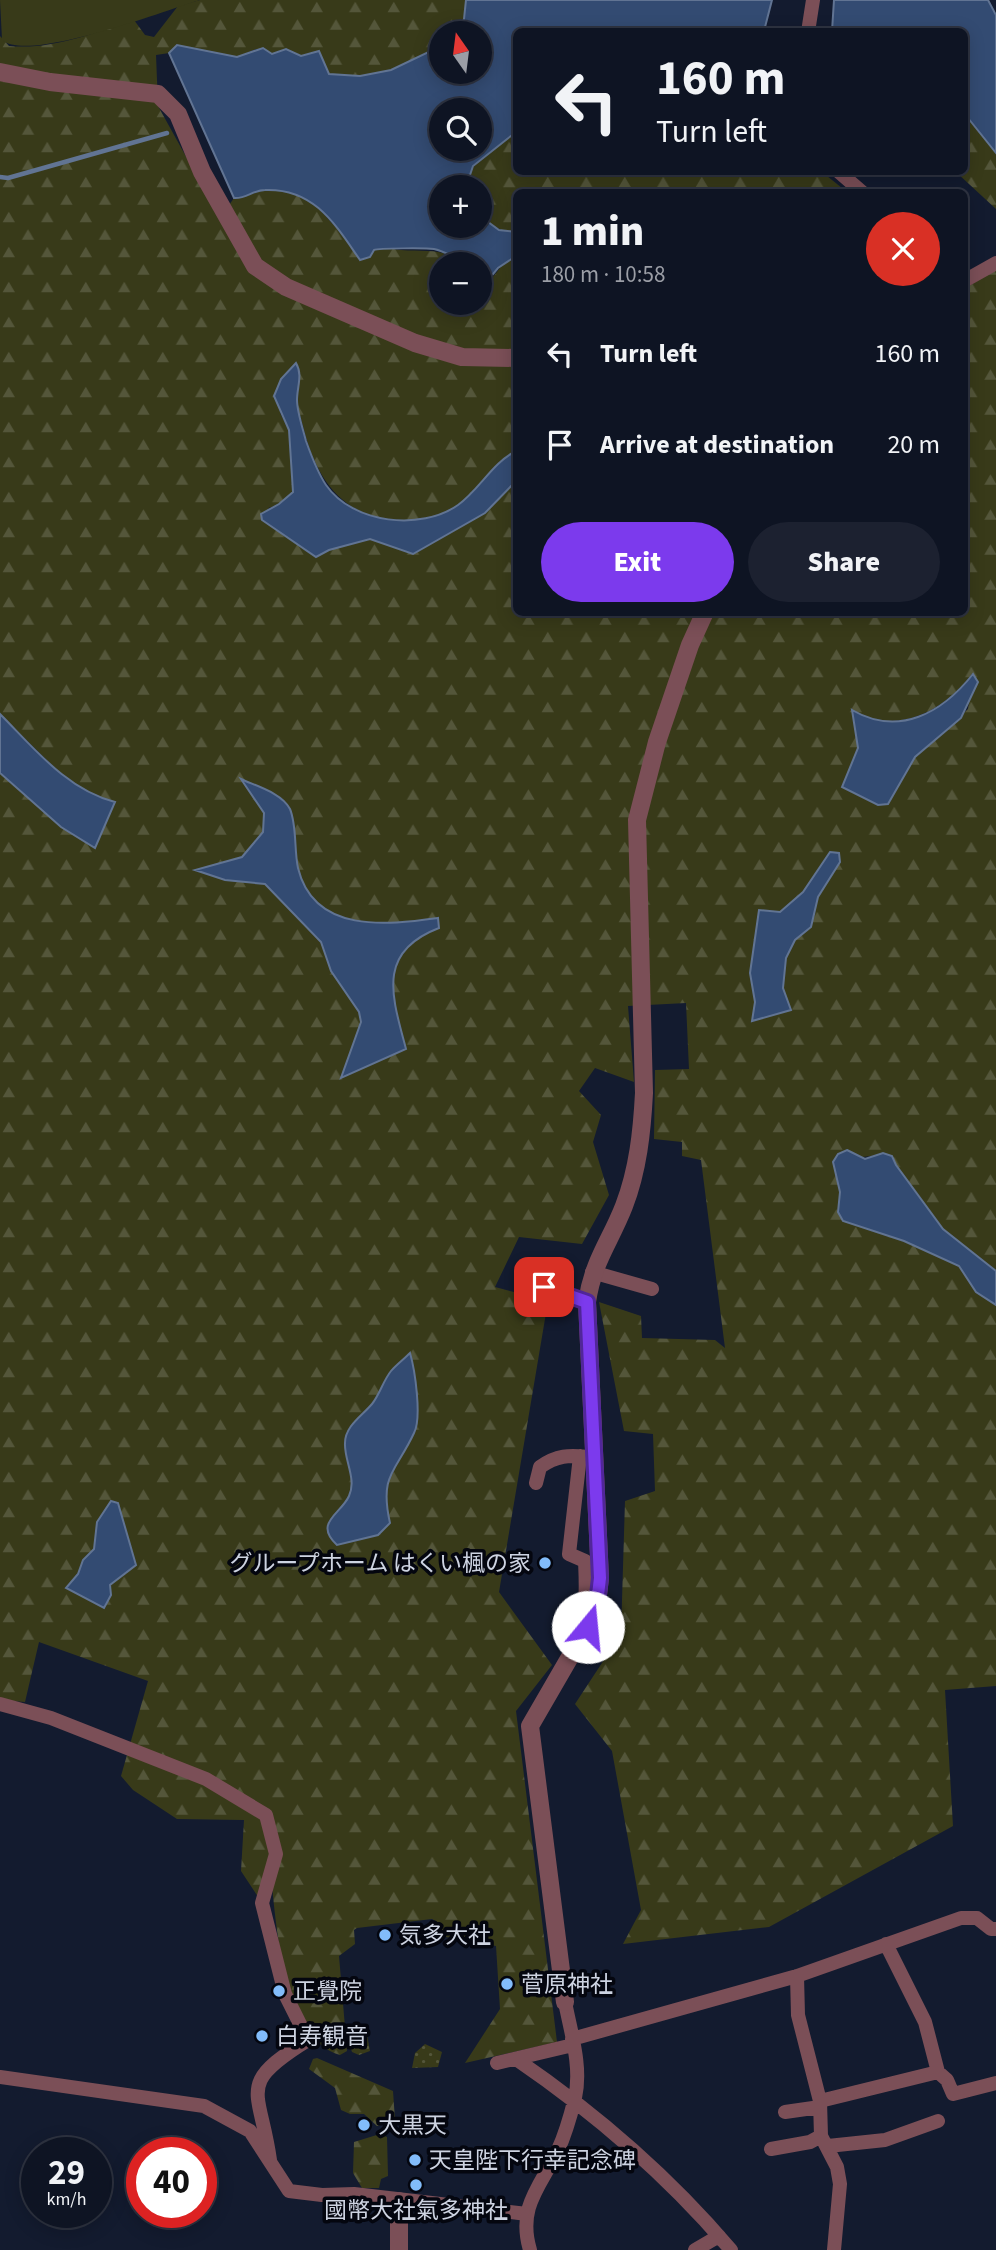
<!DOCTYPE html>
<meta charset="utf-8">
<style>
:root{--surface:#0e1423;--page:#1c2130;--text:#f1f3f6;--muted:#9b9ea6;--line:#2e3341;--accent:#7c3aed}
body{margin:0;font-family:"Source Sans 3","Noto Sans JP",sans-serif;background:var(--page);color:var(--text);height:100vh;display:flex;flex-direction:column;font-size:26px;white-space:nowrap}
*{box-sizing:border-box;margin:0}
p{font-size:23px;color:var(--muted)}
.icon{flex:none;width:38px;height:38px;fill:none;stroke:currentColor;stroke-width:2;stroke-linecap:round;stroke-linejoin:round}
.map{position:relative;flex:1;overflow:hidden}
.details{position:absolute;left:513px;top:189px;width:455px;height:427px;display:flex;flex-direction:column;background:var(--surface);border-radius:10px;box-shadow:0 4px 18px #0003,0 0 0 2px var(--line)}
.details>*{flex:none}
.hud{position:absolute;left:513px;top:28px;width:455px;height:147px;border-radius:10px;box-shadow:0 4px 18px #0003,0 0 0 2px var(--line);background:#0e1423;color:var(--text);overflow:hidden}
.needle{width:46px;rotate:346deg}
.fabs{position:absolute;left:429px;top:21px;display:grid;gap:14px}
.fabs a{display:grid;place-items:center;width:63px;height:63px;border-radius:50%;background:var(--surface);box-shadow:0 4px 18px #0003,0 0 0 2px var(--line);font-size:35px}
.speed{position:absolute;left:21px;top:2137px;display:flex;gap:14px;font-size:35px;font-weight:700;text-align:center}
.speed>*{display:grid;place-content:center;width:91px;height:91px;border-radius:50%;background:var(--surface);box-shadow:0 4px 18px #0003,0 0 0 2px var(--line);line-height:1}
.speed small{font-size:18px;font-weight:400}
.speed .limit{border:10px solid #d22;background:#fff;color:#111}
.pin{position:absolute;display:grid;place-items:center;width:60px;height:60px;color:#fff;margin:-30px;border-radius:14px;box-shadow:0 4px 10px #0006}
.me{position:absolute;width:77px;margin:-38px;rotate:17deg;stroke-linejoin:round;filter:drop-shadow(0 0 5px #0008)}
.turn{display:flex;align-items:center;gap:24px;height:147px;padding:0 28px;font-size:32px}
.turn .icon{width:91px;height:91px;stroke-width:2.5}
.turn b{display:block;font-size:49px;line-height:60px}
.round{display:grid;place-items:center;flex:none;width:74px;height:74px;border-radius:37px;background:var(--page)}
.head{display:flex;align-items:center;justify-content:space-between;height:119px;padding:0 28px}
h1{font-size:42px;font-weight:800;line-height:52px}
.cta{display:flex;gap:14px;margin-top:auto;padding:14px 28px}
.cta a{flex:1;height:80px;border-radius:42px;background:var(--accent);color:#fff;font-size:28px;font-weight:800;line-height:80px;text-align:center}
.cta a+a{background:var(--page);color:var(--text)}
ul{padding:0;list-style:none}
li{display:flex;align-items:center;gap:21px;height:91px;padding:0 28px}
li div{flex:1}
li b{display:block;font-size:26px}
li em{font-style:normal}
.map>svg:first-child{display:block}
.grass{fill:url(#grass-dots)}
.forest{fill:url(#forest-firs);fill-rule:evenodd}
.park{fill:#383a19}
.water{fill:#334b72;stroke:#617493;stroke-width:2;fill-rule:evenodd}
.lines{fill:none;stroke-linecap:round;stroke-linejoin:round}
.stream{stroke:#617493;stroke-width:4.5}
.minor{stroke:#7b4f57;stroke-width:14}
.tertiary{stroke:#7b4f57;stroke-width:18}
.route-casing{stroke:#51269a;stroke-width:18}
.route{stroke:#7c3aed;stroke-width:12}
.poi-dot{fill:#82bcfa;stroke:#04060f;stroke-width:2.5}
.labels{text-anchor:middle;stroke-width:7;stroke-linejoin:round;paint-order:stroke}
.poi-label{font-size:23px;fill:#cdd3e1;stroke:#04060f;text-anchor:start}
</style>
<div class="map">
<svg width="996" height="2250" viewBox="0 0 996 2250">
<defs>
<pattern id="grass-dots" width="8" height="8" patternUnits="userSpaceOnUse" patternTransform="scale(1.75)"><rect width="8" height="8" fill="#383a19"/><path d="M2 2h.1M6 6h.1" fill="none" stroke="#54563a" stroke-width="1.8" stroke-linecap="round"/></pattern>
<pattern id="forest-firs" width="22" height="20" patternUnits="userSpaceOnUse" patternTransform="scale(1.75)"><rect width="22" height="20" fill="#383a19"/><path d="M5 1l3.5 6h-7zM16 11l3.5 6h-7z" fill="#54563a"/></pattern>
</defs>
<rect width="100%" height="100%" fill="#131b2f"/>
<!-- grass -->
<path class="grass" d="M366 2029 370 2051 359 2055 352 2052 346 2033Z
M425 2044 442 2052 438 2067 412 2068 415 2053Z"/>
<!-- forest -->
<path class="forest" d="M200 0H466L464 19 456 33H441V46L391 70 360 76 329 74 319 51 301 56 286 49 272 54 256 49 237 57 177 45 169 53 156 55 158 106 220 218 234 198C247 199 257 189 271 190 315 194 312 204 340 231 349 239 364 244 374 250 384 246 391 249 401 250 425 252 443 247 464 264H441V303H480V280L484 284C497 277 500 261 516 256V451C492 464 480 489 458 505 440 518 413 523 391 520 338 513 315 475 303 426 301 418 297 409 297 400 296 386 300 378 295 364L281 379 280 413 289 430 293 492 279 505 268 508 329 550 370 539 413 554 485 513 516 481V612H964V289L996 269V1271L943 1229 896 1165 892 1156C879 1152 850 1160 833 1162L840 1192 838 1212 959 1266 976 1292 996 1305V1686L945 1690 953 1826 769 1927 623 1944 641 1910 612 1751 575 1704 621 1634 625 1501 655 1491 653 1434 624 1431 599 1302 641 1316 642 1338 715 1340 725 1348 701 1160 682 1156V1142L654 1139 655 1070 689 1069 686 1003 628 1006 634 1082 595 1068 579 1091 601 1115 593 1142 609 1195 582 1244 519 1237 495 1287 548 1301 499 1592 552 1665 516 1711 557 2042 465 2063 500 2009 496 1946 446 1937 437 1922 432 1919 357 1928 354 1930 355 1944 339 1956 347 2051 340 2055C285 2040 277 1933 272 1886L262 1903 241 1871 244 1820 177 1819 133 1790 121 1776 148 1681 39 1642 25 1702 0 1700V773L61 827 94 848 115 802 93 797 62 775 0 714V36L9 46C53 50 93 33 134 20L145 35 154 37 178 6ZM972 674 968 709 915 757 888 804 842 787 869 719C910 728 947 707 972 674ZM242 781 290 809C292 828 293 850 298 869 317 934 386 925 438 918L439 928C376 952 392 996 406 1049L342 1078 361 1022 359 1012 331 971 322 942 265 884 225 880 196 871 242 857 263 832 264 813ZM830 852 840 862 818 897 811 927 795 940 786 958 783 988 753 1021 780 912 803 892Z
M964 113 996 153V209L956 172H964Z
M516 132V172H822L847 192H516V232C502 234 491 224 480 216V187H466L473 166Z
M317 2058 393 2091 395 2120 377 2126 364 2114H350L341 2110 335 2088 309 2069 313 2059Z
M380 2134 387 2137 388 2176 381 2179 379 2188H362L353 2173 354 2142Z"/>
<!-- park -->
<path class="park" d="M0 0H200C163 11 29 63 2 40Z"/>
<!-- water -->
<path class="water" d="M466 0H772L764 31 516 32V132L473 166 466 187H441V226H480V216L499 230 516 232V256L498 268 484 285 480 280V264C460 264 452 253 434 249 427 248 379 248 374 250L370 257 360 260C335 224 314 188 265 190 253 190 246 199 234 198L169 53 177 45 237 57 263 48 272 54 286 49 301 56 319 51 329 74 360 76 391 70 441 46V72H480V33H456L464 19ZM480 110V149H441V110Z
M834 0H988L996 15V153L964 113V32L832 31Z
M296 363C303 375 297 387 297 400 297 412 303 429 306 441 311 455 318 473 326 485 353 524 421 531 458 505 480 489 492 463 516 451V481L485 513 413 554 370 539 329 550 316 557 262 520 261 514 279 504 293 492 289 430 274 396 281 379Z
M973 674 978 682 961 718 915 757 888 804 878 805 842 787 858 748 852 710C899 737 942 713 973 674Z
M0 714C34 748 67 790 115 802L95 848 61 827 0 773Z
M241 779C256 786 282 793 290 809 297 826 294 850 298 868 314 934 387 925 438 918L439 928C376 952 392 996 406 1049L341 1078 361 1022 359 1012 331 971 321 942 265 884 225 880 195 870 242 857 263 832 264 813Z
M830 852 839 853 840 862 818 897 811 927 795 940 786 958 783 988 791 1010 752 1021 755 1002 750 973 759 910 780 912 803 892Z
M847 1150 865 1159 883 1153 892 1156 896 1165 943 1229 996 1271V1305L976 1292 959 1266 904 1241 843 1221 838 1212 840 1192 833 1162 838 1154Z
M410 1353C415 1370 422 1418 414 1433 396 1472 379 1474 390 1523L378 1535 337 1545C313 1523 341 1514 349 1496 357 1479 344 1460 345 1443 345 1426 362 1416 372 1404 380 1394 383 1381 391 1371 396 1365 404 1359 410 1353Z
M111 1501 118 1503 136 1565 110 1585 111 1595 104 1608 66 1588 78 1574 83 1560 94 1549 97 1522Z"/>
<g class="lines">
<!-- stream -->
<path class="stream" d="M0 177 8 178 167 133"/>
<!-- minor -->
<path class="minor" d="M808 32 813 0
M839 172 862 192
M964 281 996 263
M592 1272 652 1289
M544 1287 587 1302
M536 1483 540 1467C557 1455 569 1455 588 1457
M576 1633C588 1611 586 1586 585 1561L569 1554 580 1456
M0 1704 51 1718 206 1779 266 1815 276 1854 262 1903 285 1994 308 2040C235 2085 260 2088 270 2160
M886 1944 925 2022 938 2072
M797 1976 798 2015 820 2101 821 2136 837 2167 840 2184 834 2250
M572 2039 797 1976 961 1918H977L991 1929H996
M516 2059C595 2113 669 2177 731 2250
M497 2063 573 2045
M0 2077 204 2106 250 2131 289 2191 322 2195 354 2194 527 2214
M820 2101 938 2072 947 2080 953 2094 996 2083
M785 2112 820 2107
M828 2146 885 2140 938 2121
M771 2149 810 2142 821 2136
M530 2250C517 2206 541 2186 558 2150 565 2135 571 2114 575 2098 582 2067 571 2033 565 2002
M695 2250 719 2236"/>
<!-- tertiary -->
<path class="tertiary" d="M0 72 50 82 158 94 178 114 202 172 255 266 286 287 415 343 462 357 516 358
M565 2002 530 1726 596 1612 600 1578 587 1302C593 1261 610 1242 624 1206 638 1170 642 1131 644 1093L637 820 657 742 690 645 705 612
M399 2250V2201"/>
</g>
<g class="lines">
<defs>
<path id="route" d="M544 1287 587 1302 600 1578 596 1612 588 1627"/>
</defs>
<!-- route casing -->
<use href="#route" class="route-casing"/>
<!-- route -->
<use href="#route" class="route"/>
</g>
<!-- markers -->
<g class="poi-dot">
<circle cx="545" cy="1563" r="7"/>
<circle cx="385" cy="1935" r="7"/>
<circle cx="507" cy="1984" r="7"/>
<circle cx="279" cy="1991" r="7"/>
<circle cx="262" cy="2036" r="7"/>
<circle cx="364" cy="2125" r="7"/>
<circle cx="415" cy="2160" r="7"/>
<circle cx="416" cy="2185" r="7"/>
</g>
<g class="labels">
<!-- poi labels -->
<g class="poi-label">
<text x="531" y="1571" text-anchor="end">グループホーム はくい楓の家</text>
<text x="399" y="1943">気多大社</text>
<text x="521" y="1992">菅原神社</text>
<text x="293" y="1999">正覺院</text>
<text x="276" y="2044">白寿観音</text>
<text x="378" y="2133">大黒天</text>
<text x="429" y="2168">天皇陛下行幸記念碑</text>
<text x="416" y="2218" text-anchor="middle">國幣大社氣多神社</text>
</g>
</g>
</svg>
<div class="fabs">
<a><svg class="needle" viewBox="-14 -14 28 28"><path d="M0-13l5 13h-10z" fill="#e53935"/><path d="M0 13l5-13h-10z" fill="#9b9ea6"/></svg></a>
<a><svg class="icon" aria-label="search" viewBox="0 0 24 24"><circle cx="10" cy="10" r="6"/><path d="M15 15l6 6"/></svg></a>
<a>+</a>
<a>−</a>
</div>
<div class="speed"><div>29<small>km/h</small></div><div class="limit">40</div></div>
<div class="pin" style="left:544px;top:1287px;background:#d93025"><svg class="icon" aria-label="arrive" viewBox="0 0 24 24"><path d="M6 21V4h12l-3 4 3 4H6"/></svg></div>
<svg class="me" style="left:588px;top:1627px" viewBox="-20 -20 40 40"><circle r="19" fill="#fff"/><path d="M0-13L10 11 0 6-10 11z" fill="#7c3aed"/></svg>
<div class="hud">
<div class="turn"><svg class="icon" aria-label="left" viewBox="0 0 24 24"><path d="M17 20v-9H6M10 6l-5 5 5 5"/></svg><div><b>160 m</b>Turn left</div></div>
</div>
<section class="details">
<div class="head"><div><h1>1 min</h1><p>180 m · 10:58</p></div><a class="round" style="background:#d93025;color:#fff"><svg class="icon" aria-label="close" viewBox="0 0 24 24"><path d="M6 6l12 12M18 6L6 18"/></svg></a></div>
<ul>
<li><svg class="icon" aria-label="left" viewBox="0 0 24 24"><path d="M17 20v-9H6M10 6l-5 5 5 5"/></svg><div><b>Turn left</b></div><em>160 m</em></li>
<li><svg class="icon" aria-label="arrive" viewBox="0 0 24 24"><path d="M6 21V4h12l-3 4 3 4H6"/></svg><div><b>Arrive at destination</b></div><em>20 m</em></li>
</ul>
<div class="cta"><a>Exit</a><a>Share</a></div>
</section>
</div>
